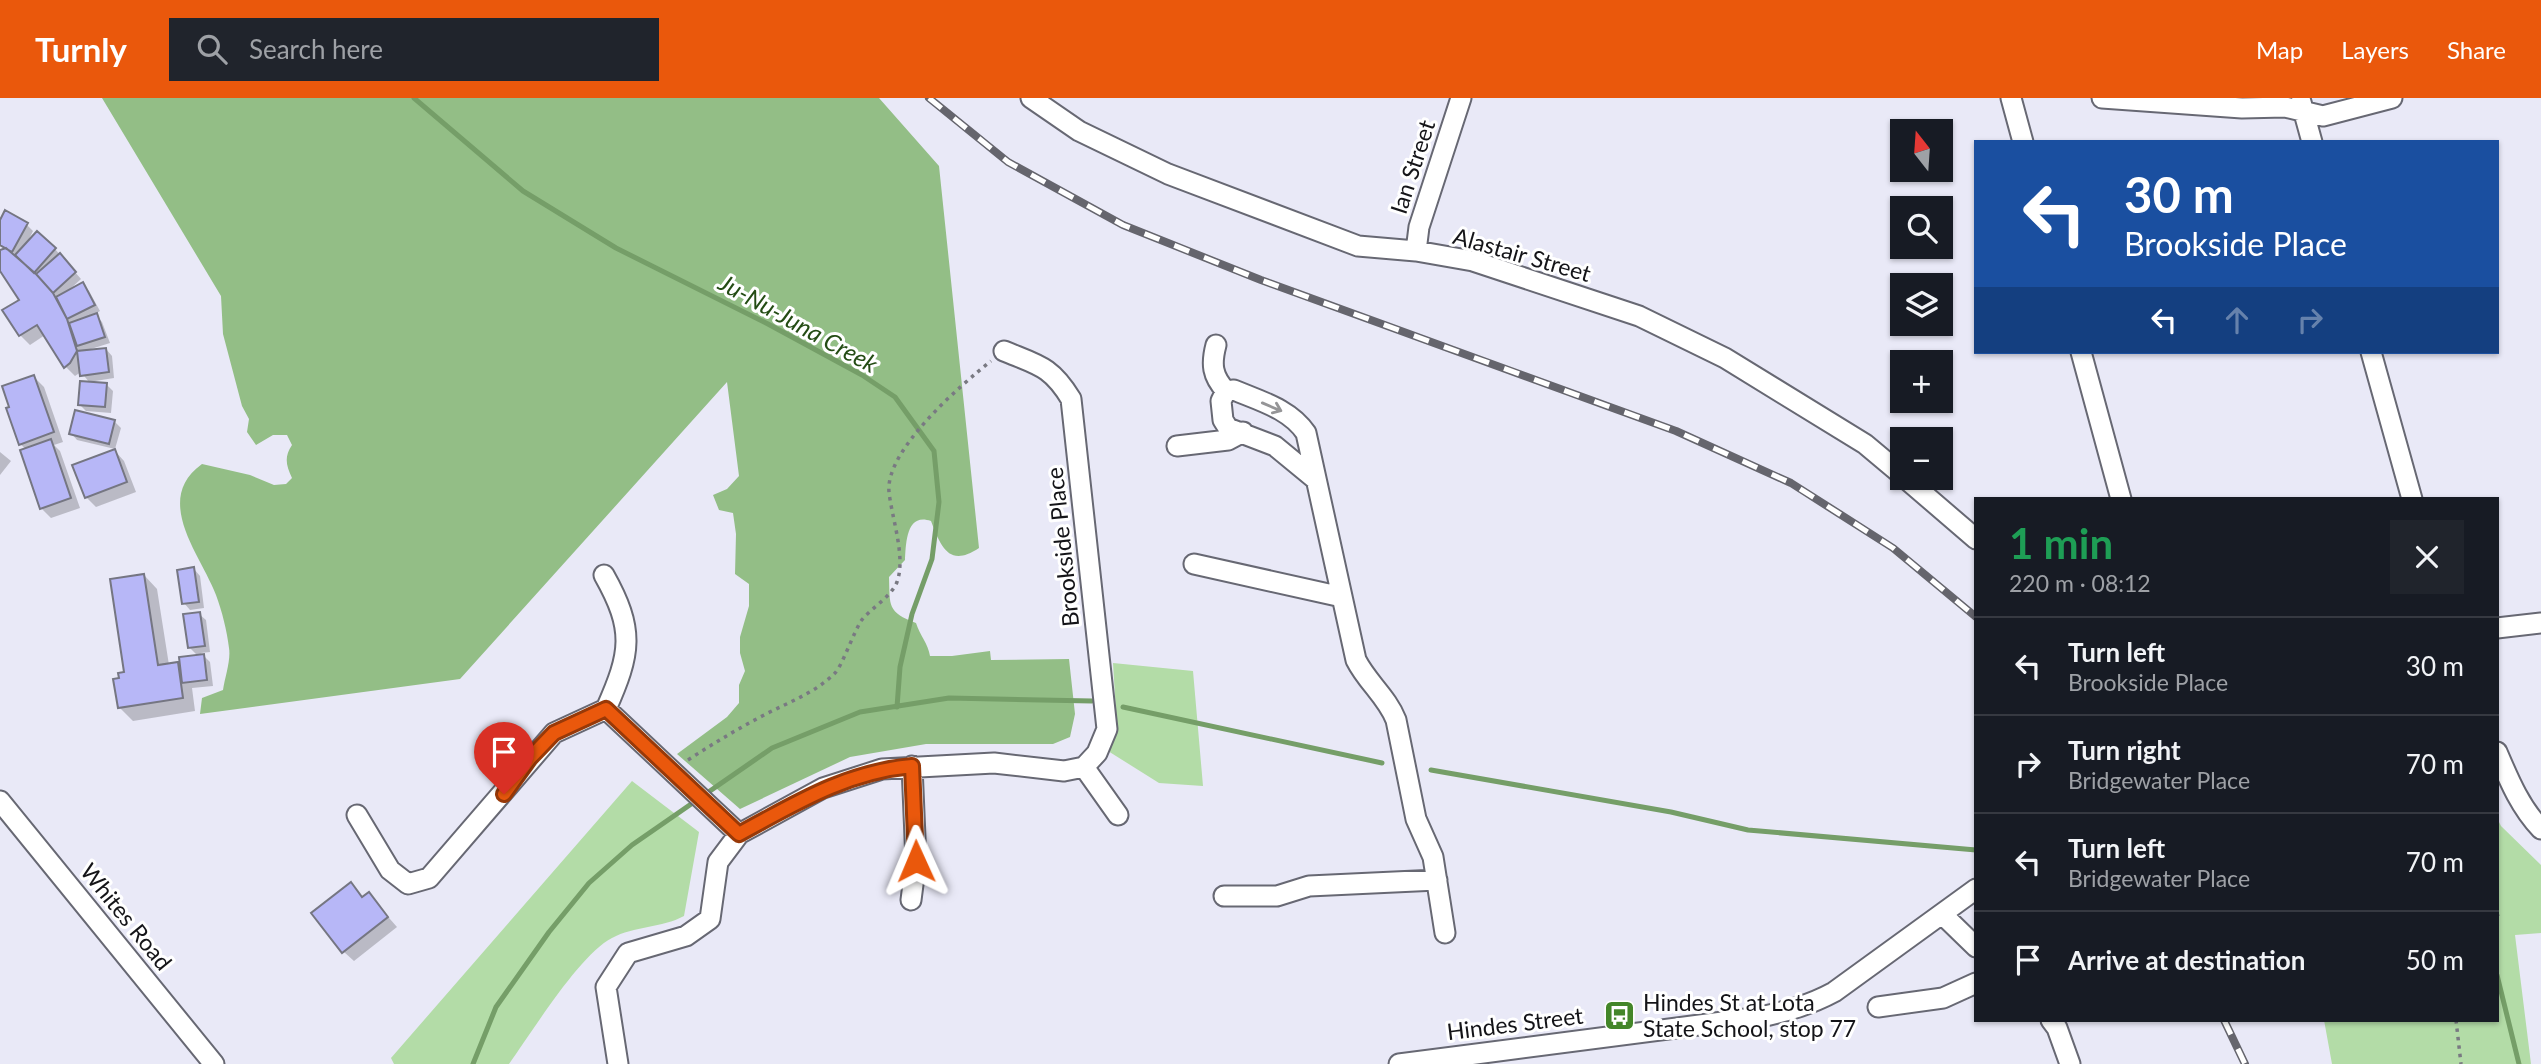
<!DOCTYPE html>
<meta charset="utf-8">
<style>
:root{--surface:#171b24;--page:#20242c;--text:#f1f3f6;--muted:#9ea1a6;--line:#363941;--accent:#ea580c}
body{margin:0;font-family:Lato,sans-serif;background:var(--page);color:var(--text);height:100vh;display:flex;flex-direction:column;font-size:26px;white-space:nowrap}
*{box-sizing:border-box;margin:0}
p{font-size:23px;color:var(--muted)}
.icon{flex:none;width:38px;height:38px;fill:none;stroke:currentColor;stroke-width:2;stroke-linecap:round;stroke-linejoin:round}
.map{position:relative;flex:1;overflow:hidden}
.details{position:absolute;left:1974px;top:399px;width:525px;height:525px;display:flex;flex-direction:column;background:var(--surface);border-radius:0px;box-shadow:0 2px 5px #0004}
.details>*{flex:none}
.hud{position:absolute;left:1974px;top:42px;width:525px;height:214px;border-radius:0px;box-shadow:0 2px 5px #0004;background:#1a4fa0;color:#fff;overflow:hidden}
.needle{width:46px;rotate:343deg}
.fabs{position:absolute;left:1890px;top:21px;display:grid;gap:14px}
.fabs a{display:grid;place-items:center;width:63px;height:63px;border-radius:0px;background:var(--surface);box-shadow:0 2px 5px #0004;font-size:35px}
.pin{position:absolute;display:grid;place-items:center;width:60px;height:60px;color:#fff;margin:-72px -30px;border-radius:50% 50% 50% 0;rotate:-45deg;box-shadow:0 0 7px #0007}
.pin .icon{rotate:45deg}
.me{position:absolute;width:77px;margin:-38px;rotate:359deg;stroke-linejoin:round;filter:drop-shadow(0 0 5px #0008)}
.turn{display:flex;align-items:center;gap:24px;height:147px;padding:0 35px;font-size:32px}
.turn .icon{width:91px;height:91px;stroke-width:2.5}
.turn b{display:block;font-size:49px;line-height:60px}
.lanes{display:flex;align-items:center;height:66px;padding:0 35px;background:#0003;justify-content:center;gap:35px;direction:ltr}
.lanes .off{opacity:.35}
.round{display:grid;place-items:center;flex:none;width:74px;height:74px;border-radius:0px;background:var(--page)}
.overview{display:flex;align-items:center;justify-content:space-between;height:119px;padding:0 35px}
h1{font-size:42px;font-weight:700;line-height:52px;color:#1e9e55}
ul{padding:0;list-style:none}
li{display:flex;align-items:center;gap:21px;height:98px;padding:0 35px;border-top:2px solid var(--line)}
li div{flex:1}
li b{display:block;font-size:26px}
li em{font-style:normal}
header{display:flex;align-items:center;gap:42px;box-sizing:border-box;height:98px;padding:0 35px;background:var(--accent);color:#fff}
header strong{font-size:33px}
nav{display:flex;gap:38px;margin-inline-start:auto;font-size:24px}
.search{width:490px;height:63px;background:var(--page);display:flex;align-items:center;gap:18px;box-sizing:border-box;padding:0 24px;border-radius:0px;color:var(--muted);font-size:26px}
.map>svg:first-child{display:block}
.green{fill:#b3dca7}
.forest{fill:#93be86}
.shadow{fill:#0003}
.lines{fill:none;stroke-linecap:round;stroke-linejoin:round}
.stream{stroke:#759e68;stroke-width:5}
.building{fill:#b7b7f7;stroke:#757682;stroke-width:2}
.minor-casing{stroke:#676873;stroke-width:23}
.path{stroke:#797982;stroke-width:3.5;stroke-dasharray:3.5 5;stroke-linecap:butt}
.minor{stroke:#fff;stroke-width:19}
.rail-casing{stroke:#65656d;stroke-width:8}
.rail{stroke:#fff;stroke-width:5;stroke-dasharray:16;stroke-linecap:butt}
.oneway{stroke:#959597}
.route-casing{stroke:#983908;stroke-width:18}
.route{stroke:#ea580c;stroke-width:12}
.labels{text-anchor:middle;stroke-width:6;stroke-linejoin:round;paint-order:stroke}
.street-label{font-size:23px;fill:#141418;stroke:#fff}
.poi-label{font-size:23px;fill:#141418;stroke:#fff;text-anchor:start}
.water-label{font-size:24px;font-style:italic;fill:#244c14;stroke:#fff}
</style>
<header>
<strong>Turnly</strong>
<div class="search"><svg class="icon" aria-label="search" viewBox="0 0 24 24"><circle cx="10" cy="10" r="6"/><path d="M15 15l6 6"/></svg>Search here</div>
<nav><a>Map</a><a>Layers</a><a>Share</a></nav>
</header>
<div class="map">
<svg width="2541" height="966" viewBox="0 0 2541 966">
<rect width="100%" height="100%" fill="#e9e9f7"/>
<!-- green -->
<path class="green" d="M1113 565 1193 573 1203 688 1159 685 1108 653 1117 631Z
M632 683 699 734 684 818C662 830 634 828 612 840 580 856 532 934 509 966H394L391 960Z
M2497 720 2501 728 2541 767V835L2515 837 2531 966H2332L2324 922H2497Z"/>
<!-- forest -->
<path class="forest" d="M102 0H879L939 68 979 450C949 470 941 449 931 423 906 414 906 446 905 462L889 479C890 508 887 514 916 525 920 538 928 545 930 558H952L990 553 991 562 1069 561 1075 616 1070 639 1053 646H926L850 659 740 711 677 656 727 619 739 605V587L745 573 740 555V539L749 508V486L735 476 736 436 733 415 719 412 713 397 727 391 739 378 727 284 460 581 200 616 202 600 223 592C225 579 231 562 229 550 227 533 222 513 216 497 201 457 152 402 202 366L250 377 274 387 286 386 292 380C286 367 284 359 292 347L287 337H273L256 347 247 334 249 321 242 308 223 236 221 198Z"/>
<!-- shadow -->
<path class="shadow" d="M0 119 27 127 33 133 28 143 55 151 81 181 69 192 83 186 89 193 100 213 95 216 102 224 110 245 91 251H106L112 258 114 280 89 284 81 274 75 278 65 268 45 237 30 247 20 237 21 203 0 170V154L6 152 0 148Z
M34 279 44 289 63 344 54 347 60 353 80 410 51 420 41 410 27 352 20 346Z
M106 286 113 293 111 315 86 313 80 307Z
M114 323 121 330 115 351 77 342 71 335Z
M115 353 124 363 136 394 96 409 86 399Z
M0 354 11 363 0 377Z
M194 471 200 478 204 510 190 512 184 505Z
M144 477 157 491 169 567 177 566 182 571 198 558 189 549 199 516 206 522 210 554 201 555 210 564 213 588 192 590 195 613 133 623 119 609Z
M351 787 363 800 368 796 397 829 354 863 344 854Z"/>
<g class="lines">
<!-- stream -->
<path class="stream" d="M414 0 523 93 616 150 768 226 862 277 895 299 934 353 939 404 932 461 912 516 900 569 897 609
M1123 609 1382 665
M1431 672 1671 714 1748 732 1976 752
M2497 877 2519 966
M473 966 496 909 549 834 589 785 632 747 772 650 860 614 949 600 1092 603"/>
</g>
<!-- building -->
<path class="building" d="M5 112 28 125 12 154 0 147V122Z
M37 133 56 150 34 175 15 157Z
M6 150 36 176 53 195 67 221 77 253 70 265 64 270 37 227 19 238 2 212 19 202 0 173V152Z
M60 155 76 174 53 195 36 176Z
M83 184 95 207 67 221 56 199Z
M97 215 105 239 77 248 69 225Z
M106 250 109 274 80 278 77 253Z
M34 277 54 334 19 347 6 310 9 309 2 288Z
M80 283 107 285 105 309 78 307Z
M75 312 115 322 109 346 69 336Z
M51 341 71 400 40 411 20 352Z
M115 351 127 384 85 400 72 367Z
M194 469 199 504 182 506 177 472Z
M144 476 158 567 178 564 183 600 118 610 113 581 119 580 118 575 124 574 110 481Z
M200 514 205 548 188 550 183 516Z
M204 556 207 582 182 585 179 559Z
M351 784 362 799 369 794 388 819 342 855 311 815Z"/>
<g class="lines">
<defs>
<path id="minor" d="M1031 0 1079 33 1168 76 1358 148 1416 153 1473 163 1639 218 1725 260 1865 346 1902 377
M2011 0 2023 44
M2102 0 2242 10 2285 9 2323 18 2392 0
M2301 4 2312 44
M1416 153 1419 129 1461 0
M1216 247C1211 266 1212 278 1226 293
M2081 254 2121 401
M2371 254 2412 401
M1177 348 1228 342 1243 334
M1905 380 1976 441
M1315 381 1275 348 1228 330 1223 322 1221 303 1226 293 1234 292C1260 303 1290 311 1306 335L1356 562C1367 584 1387 599 1396 622L1416 721 1433 759 1445 835
M1194 466 1342 499
M604 477C635 532 631 555 606 611
M2497 530 2541 525
M2497 654C2509 682 2520 709 2541 731
M1084 669 1118 717
M0 703 214 966
M357 717 390 772 408 786 429 780 554 635 606 611 739 736
M1224 798H1277L1309 788 1437 782
M911 802 916 763 912 668
M1942 816 1976 849
M1878 909 1943 900 1976 885
M2051 922 2057 930 2070 966
M618 966 606 889 628 855 686 838 710 821 718 764 739 736 823 690 882 671 994 665 1064 673 1084 669 1097 655 1107 631 1071 301C1051 268 1038 267 1004 253
M1399 966 1761 919C1787 913 1810 907 1834 894L1976 791"/>
</defs>
<!-- minor casing -->
<use href="#minor" class="minor-casing"/>
<!-- path -->
<path class="path" d="M688 662C714 645 739 630 766 616 791 603 815 595 835 575 842 568 853 536 861 523 871 510 891 499 897 484 906 459 892 421 889 394 885 352 961 287 991 263
M2497 817 2499 816
M2456 922 2461 966"/>
<!-- minor -->
<use href="#minor" class="minor"/>
<defs>
<path id="rail" d="M929 0 1008 64 1123 127 1261 182 1676 333 1791 385 1893 450 1976 519
M2224 922 2245 966"/>
</defs>
<!-- rail casing -->
<use href="#rail" class="rail-casing"/>
<!-- rail -->
<use href="#rail" class="rail"/>
</g>
<!-- one-way arrows -->
<defs><path id="oneway-shaft" d="M-6 0H5M1.5-3L5.5 0L1.5 3" fill="none" stroke-width="1.6" stroke-linecap="round" stroke-linejoin="round" transform="scale(1.75)"/></defs>
<use class="oneway" href="#oneway-shaft" transform="translate(1272 309) rotate(23)"/>
<g class="lines">
<defs>
<path id="route" d="M504 696 530 660 554 635 606 611 739 736C796 705 846 674 912 668L916 763"/>
</defs>
<!-- route casing -->
<use href="#route" class="route-casing"/>
<!-- route -->
<use href="#route" class="route"/>
</g>
<!-- icons -->
<defs>
<symbol id="bus-square" viewBox="-11 -11 22 22"><rect x="-9" y="-9" width="18" height="18" rx="4" fill="#438629" stroke="#fff"/><path d="M-5-6H5V4H4V6H2V4H-2V6H-4V4H-5ZM-3.5-4V0h7V-4ZM-3.5 1.2v1.5H-2V1.2ZM2 1.2v1.5H3.5V1.2Z" fill="#fff"/></symbol>
</defs>
<g fill-rule="evenodd">
<use href="#bus-square" x="1602" y="900" width="35" height="35"/>
</g>
<g class="labels">
<!-- street labels -->
<g class="street-label">
<text transform="translate(1413 69) rotate(-72)" y="8">Ian Street</text>
<text transform="translate(1522 157) rotate(16)" y="8">Alastair Street</text>
<text transform="translate(1063 449) rotate(-96)" y="8">Brookside Place</text>
<text transform="translate(126 819) rotate(51)" y="8">Whites Road</text>
<text transform="translate(1515 926) rotate(-7)" y="8">Hindes Street</text>
</g>
<!-- poi labels -->
<g class="poi-label">
<text x="1643" y="913">Hindes St at Lota<tspan x="1643" dy="26">State School, stop 77</tspan></text>
</g>
<!-- water labels -->
<g class="water-label">
<text transform="translate(798 226) rotate(29)" y="8">Ju-Nu-Juna Creek</text>
</g>
</g>
</svg>
<div class="fabs">
<a><svg class="needle" viewBox="-14 -14 28 28"><path d="M0-13l5 13h-10z" fill="#e53935"/><path d="M0 13l5-13h-10z" fill="#9ea1a6"/></svg></a>
<a><svg class="icon" aria-label="search" viewBox="0 0 24 24"><circle cx="10" cy="10" r="6"/><path d="M15 15l6 6"/></svg></a>
<a><svg class="icon" aria-label="layers" viewBox="0 0 24 24"><path d="M12 4l9 5-9 5-9-5zM3 14l9 5 9-5"/></svg></a>
<a>+</a>
<a>−</a>
</div>
<div class="pin" style="left:504px;top:696px;background:#d93025"><svg class="icon" aria-label="arrive" viewBox="0 0 24 24"><path d="M6 21V4h12l-3 4 3 4H6"/></svg></div>
<svg class="me" style="left:916px;top:763px" viewBox="-20 -20 40 40"><path d="M0-17L14 15 0 8-14 15z" fill="#ea580c" stroke="#fff" stroke-width="4"/></svg>
<div class="hud">
<div class="turn"><svg class="icon" aria-label="left" viewBox="0 0 24 24"><path d="M17 20v-9H6M10 6l-5 5 5 5"/></svg><div><b>30 m</b>Brookside Place</div></div>
<div class="lanes"><svg class="icon" aria-label="left" viewBox="0 0 24 24"><path d="M17 20v-9H6M10 6l-5 5 5 5"/></svg><svg class="icon off" aria-label="ahead" viewBox="0 0 24 24"><path d="M12 20V5M6 11l6-6 6 6"/></svg><svg class="icon off" aria-label="right" viewBox="0 0 24 24"><path d="M7 20v-9h11M14 6l5 5-5 5"/></svg></div>
</div>
<section class="details">
<div class="overview"><div><h1>1 min</h1><p>220 m · 08:12</p></div><a class="round"><svg class="icon" aria-label="close" viewBox="0 0 24 24"><path d="M6 6l12 12M18 6L6 18"/></svg></a></div>
<ul>
<li><svg class="icon" aria-label="left" viewBox="0 0 24 24"><path d="M17 20v-9H6M10 6l-5 5 5 5"/></svg><div><b>Turn left</b><p>Brookside Place</p></div><em>30 m</em></li>
<li><svg class="icon" aria-label="right" viewBox="0 0 24 24"><path d="M7 20v-9h11M14 6l5 5-5 5"/></svg><div><b>Turn right</b><p>Bridgewater Place</p></div><em>70 m</em></li>
<li><svg class="icon" aria-label="left" viewBox="0 0 24 24"><path d="M17 20v-9H6M10 6l-5 5 5 5"/></svg><div><b>Turn left</b><p>Bridgewater Place</p></div><em>70 m</em></li>
<li><svg class="icon" aria-label="arrive" viewBox="0 0 24 24"><path d="M6 21V4h12l-3 4 3 4H6"/></svg><div><b>Arrive at destination</b></div><em>50 m</em></li>
</ul>
</section>
</div>
